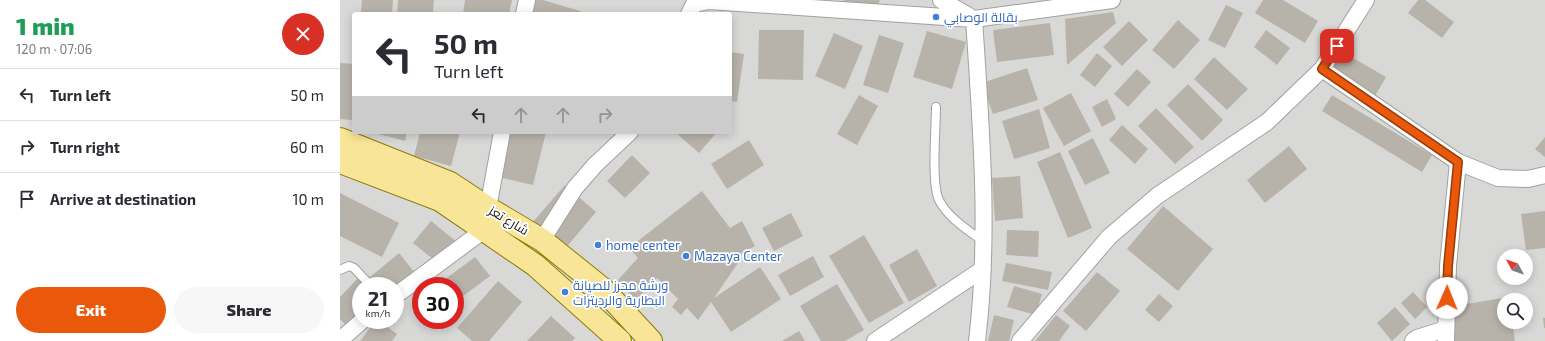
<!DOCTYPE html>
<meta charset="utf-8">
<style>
:root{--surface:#fff;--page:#f7f7f7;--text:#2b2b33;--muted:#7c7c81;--line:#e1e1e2;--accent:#ea580c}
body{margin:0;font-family:"Exo 2",Cairo,sans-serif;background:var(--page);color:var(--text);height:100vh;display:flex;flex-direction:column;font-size:15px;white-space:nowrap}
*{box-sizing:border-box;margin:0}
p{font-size:13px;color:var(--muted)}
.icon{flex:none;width:22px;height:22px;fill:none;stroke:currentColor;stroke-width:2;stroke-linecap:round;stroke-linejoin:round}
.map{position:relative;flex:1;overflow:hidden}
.panel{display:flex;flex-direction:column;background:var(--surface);width:340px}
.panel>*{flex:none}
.guide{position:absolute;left:12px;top:12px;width:380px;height:122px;border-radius:4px;box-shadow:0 2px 10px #0003;background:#fff;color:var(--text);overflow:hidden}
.needle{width:26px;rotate:310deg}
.buttons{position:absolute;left:1157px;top:249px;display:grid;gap:8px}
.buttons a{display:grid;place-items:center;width:36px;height:36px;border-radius:50%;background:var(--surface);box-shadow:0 2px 10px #0003;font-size:20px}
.speed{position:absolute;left:12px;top:277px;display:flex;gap:8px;font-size:20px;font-weight:700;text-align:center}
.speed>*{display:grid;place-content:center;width:52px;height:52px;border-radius:50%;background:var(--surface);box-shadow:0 2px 10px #0003;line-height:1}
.speed small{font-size:10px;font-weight:400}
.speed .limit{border:6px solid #d22;background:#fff;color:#111}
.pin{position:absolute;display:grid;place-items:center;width:34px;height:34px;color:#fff;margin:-17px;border-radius:8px;box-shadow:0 2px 6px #0006}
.me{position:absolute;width:44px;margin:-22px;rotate:1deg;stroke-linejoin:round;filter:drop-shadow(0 0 3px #0008)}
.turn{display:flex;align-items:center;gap:14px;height:84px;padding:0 16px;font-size:18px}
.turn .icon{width:52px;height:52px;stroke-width:2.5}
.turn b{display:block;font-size:28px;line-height:34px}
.lanes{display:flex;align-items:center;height:38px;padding:0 16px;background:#0003;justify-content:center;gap:20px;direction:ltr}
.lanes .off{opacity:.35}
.round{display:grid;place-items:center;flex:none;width:42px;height:42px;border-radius:21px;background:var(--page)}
.summary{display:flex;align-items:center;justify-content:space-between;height:68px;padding:0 16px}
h1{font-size:24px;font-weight:800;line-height:30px;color:#1e9e55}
.primary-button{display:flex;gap:8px;margin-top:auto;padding:8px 16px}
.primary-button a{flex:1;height:46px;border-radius:24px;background:var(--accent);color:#fff;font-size:16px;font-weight:800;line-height:46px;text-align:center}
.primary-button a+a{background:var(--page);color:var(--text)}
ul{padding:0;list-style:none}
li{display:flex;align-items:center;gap:12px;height:52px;padding:0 16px;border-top:1px solid var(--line)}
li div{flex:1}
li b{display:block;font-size:15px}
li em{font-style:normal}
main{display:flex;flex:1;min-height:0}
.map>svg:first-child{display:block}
.residential{fill:#d8d8d7;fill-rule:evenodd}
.building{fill:#b8b3aa}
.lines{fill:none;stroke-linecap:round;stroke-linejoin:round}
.lane-casing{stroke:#a1a1a1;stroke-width:10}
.street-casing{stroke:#a1a1a1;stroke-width:18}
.primary-casing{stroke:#8c7e04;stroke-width:24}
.lane{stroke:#fff;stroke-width:8}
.street{stroke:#fff;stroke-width:16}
.primary{stroke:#f8e598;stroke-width:22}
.route-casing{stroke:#983908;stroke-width:10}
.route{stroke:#ea580c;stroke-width:7}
.shop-dot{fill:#3f7fe0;stroke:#fff;stroke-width:1.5}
.labels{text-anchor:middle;stroke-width:3.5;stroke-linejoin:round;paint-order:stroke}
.shop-label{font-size:13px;fill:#366cbe;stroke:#fff;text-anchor:start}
.street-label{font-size:13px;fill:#1a1a1a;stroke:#fff}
</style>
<main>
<section class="panel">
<div class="summary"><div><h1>1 min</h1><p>120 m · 07:06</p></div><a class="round" style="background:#d93025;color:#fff"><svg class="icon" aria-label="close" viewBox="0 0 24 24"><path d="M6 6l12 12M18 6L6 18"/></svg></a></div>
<ul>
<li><svg class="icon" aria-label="left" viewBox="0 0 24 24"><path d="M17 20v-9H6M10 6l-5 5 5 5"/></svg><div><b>Turn left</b></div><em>50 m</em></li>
<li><svg class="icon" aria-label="right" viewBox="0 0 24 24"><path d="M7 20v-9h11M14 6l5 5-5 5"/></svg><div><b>Turn right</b></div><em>60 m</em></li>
<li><svg class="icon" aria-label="arrive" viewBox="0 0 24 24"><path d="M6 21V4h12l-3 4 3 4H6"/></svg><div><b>Arrive at destination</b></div><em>10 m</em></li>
</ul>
<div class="primary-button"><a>Exit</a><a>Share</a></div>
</section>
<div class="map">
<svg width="1205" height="341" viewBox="0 0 1205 341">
<rect width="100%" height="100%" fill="#ecebe0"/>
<!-- residential -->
<path class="residential" d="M0 0H1205V341H0ZM14 14H390V132H14ZM1164 256H1186V278H1164ZM21 286H55V320H21ZM81 286H115V320H81ZM1164 300H1186V322H1164Z"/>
<!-- building -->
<path class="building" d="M22 0H53L52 14H21Z
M58 0H94L93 14H57Z
M125 0H172L169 14H123Z
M194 0H203L240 11 239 14H190Z
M504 0H540L531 19 502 5Z
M923 0H943L978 21 965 43 915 13Z
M1078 0H1085L1114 22 1102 38 1068 13Z
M886 5 903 13 885 48 868 40Z
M773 12 776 23 727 65 725 19Z
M838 20 860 40 834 69 812 50Z
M789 21 808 40 782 66 763 47Z
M710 23 714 55 657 62 653 30Z
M419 30H464L463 80 418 79Z
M926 30 950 48 937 65 914 47Z
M587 31 626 42 612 89 573 77Z
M494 33 523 46 505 89 475 76Z
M539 35 564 43 548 93 523 85Z
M1001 51 1046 77 1032 101 987 75Z
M390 52 404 54 397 102 390 101Z
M757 53 772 66 755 87 740 75Z
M874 57 908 89 887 110 854 79Z
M0 63 14 64V98L12 120 0 119Z
M687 68 698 100 653 114 642 83Z
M797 69 811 82 788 107 774 94Z
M848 84 883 120 862 141 827 105Z
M731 93 751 131 724 146 703 108Z
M519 95 538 106 517 145 497 134Z
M992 95 1092 155 1082 172 982 111Z
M767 99 776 119 762 127 752 107Z
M816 108 854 147 835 164 798 126Z
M699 109 710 148 674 159 662 121Z
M782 125 808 149 795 164 769 140Z
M31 132H67L65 141Z
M80 132H120L111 166 74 156Z
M165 132H206L193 185 154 176Z
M335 132H377L359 153Z
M1205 137V157L1195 149Z
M753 138 770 173 745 185 728 151Z
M409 140 424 165 387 189 371 164Z
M949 146 967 169 925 203 907 180Z
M720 152 752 228 728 238 697 162Z
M292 155 310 173 285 198 267 181Z
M680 176 683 218 655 221 652 178Z
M225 185 256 212 224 250 192 223Z
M362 191 390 228 402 221 415 246 396 256 398 263 374 298 420 267 441 299 391 332 371 302 358 320 347 308 341 315 332 307 338 299 317 278 296 300 277 281 298 258 289 248Z
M0 193 59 223 42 257 0 236Z
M823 206 873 249 838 291 787 249Z
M1205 211V248L1186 250 1181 214Z
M451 213 463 236 434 251 422 228Z
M91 221 117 242 99 264 73 243Z
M667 230 699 231 698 257 666 255Z
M524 235 564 303 529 323 489 256Z
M577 249 597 286 569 302 549 265Z
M59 253 75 273 55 290V286H35L29 278Z
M473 256 484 277 450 296 438 275Z
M135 257 150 276 115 302V286H96Z
M666 263 712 272 708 290 662 281Z
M757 272 780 291 746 331 723 311Z
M19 277 29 286H21V314L8 327 0 319V297Z
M158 281 182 302 149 341H132L117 328Z
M497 284 524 330 505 341H481L460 306Z
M674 286 702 294 696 315 667 307Z
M1073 292 1087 307 1075 319 1061 303Z
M819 294 833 306 819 322 805 310Z
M1169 297V300H1164V322H1172L1175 341H1114L1108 307Z
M1055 307 1070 324 1052 341 1037 323Z
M654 315 674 320 669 341H648Z
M716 315 730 326 719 341H695Z
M211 316 235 338 232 341H187Z
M1203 318H1205V328H1204Z
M36 320H38L57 334 52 341H20Z
M459 331 465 341H442Z"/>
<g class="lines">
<defs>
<path id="lane" d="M596 107C596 127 591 184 599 200 608 218 628 230 644 242
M0 270 9 266 14 268 31 286"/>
<path id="street" d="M601 0 629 16
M184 14 187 0
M349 14 354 4 369 1 634 19 772 0
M634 19C641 126 650 234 637 341
M982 69 1118 162 1158 178 1188 179 1205 175
M148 208 162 132
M202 240 235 188 255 165 290 132
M55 296 144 230
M0 340 23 320
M535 341 643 269
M680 341 769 237 817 196 927 122 982 69 1026 0
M1073 341 1077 338 1106 329
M1106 341 1108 266 1118 162"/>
<path id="primary" d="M0 139 110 183 148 208 202 240 263 289 311 341
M0 162 100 200 195 265 280 341"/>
</defs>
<!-- lane casing -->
<use href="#lane" class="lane-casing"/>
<!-- street casing -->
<use href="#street" class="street-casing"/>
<!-- primary casing -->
<use href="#primary" class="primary-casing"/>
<!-- lane -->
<use href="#lane" class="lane"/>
<!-- street -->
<use href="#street" class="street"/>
<!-- primary -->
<use href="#primary" class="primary"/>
</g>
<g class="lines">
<defs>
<path id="route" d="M997 46 982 69 1118 162 1108 266 1107 298"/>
</defs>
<!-- route casing -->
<use href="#route" class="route-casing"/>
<!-- route -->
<use href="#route" class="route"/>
</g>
<!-- markers -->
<g class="shop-dot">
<circle cx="596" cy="17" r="4"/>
<circle cx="258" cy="245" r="4"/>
<circle cx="346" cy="256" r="4"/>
<circle cx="225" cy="292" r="4"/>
</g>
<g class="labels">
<!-- shop labels -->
<g class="shop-label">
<text x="604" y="22">بقالة الوصابي</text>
<text x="266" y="250">home center</text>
<text x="354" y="261">Mazaya Center</text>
<text x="233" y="290">ورشة محرز للصيانة<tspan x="233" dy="15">البطارية والرديترات</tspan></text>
</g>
<!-- street labels -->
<g class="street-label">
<text transform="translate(169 220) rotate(31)" y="5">شارع تعز</text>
</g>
</g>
</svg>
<div class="buttons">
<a><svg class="needle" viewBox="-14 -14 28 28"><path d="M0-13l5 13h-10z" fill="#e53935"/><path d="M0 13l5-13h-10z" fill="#7c7c81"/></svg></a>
<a><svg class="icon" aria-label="search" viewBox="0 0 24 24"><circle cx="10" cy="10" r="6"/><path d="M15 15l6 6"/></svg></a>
</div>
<div class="speed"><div>21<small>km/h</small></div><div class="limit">30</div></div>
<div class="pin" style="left:997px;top:46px;background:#d93025"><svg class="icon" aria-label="arrive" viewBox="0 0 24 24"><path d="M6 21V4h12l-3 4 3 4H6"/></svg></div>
<svg class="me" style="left:1107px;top:298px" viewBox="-20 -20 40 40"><circle r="19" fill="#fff"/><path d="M0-13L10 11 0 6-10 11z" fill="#ea580c"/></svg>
<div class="guide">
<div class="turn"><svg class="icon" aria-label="left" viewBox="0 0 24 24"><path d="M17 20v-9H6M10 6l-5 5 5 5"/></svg><div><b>50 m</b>Turn left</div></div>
<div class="lanes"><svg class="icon" aria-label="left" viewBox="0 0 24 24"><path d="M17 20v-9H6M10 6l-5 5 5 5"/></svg><svg class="icon off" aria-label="ahead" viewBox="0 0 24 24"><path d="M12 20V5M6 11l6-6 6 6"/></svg><svg class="icon off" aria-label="ahead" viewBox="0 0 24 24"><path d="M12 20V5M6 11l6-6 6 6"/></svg><svg class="icon off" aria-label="right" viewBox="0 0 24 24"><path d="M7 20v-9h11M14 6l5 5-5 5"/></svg></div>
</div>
</div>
</main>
